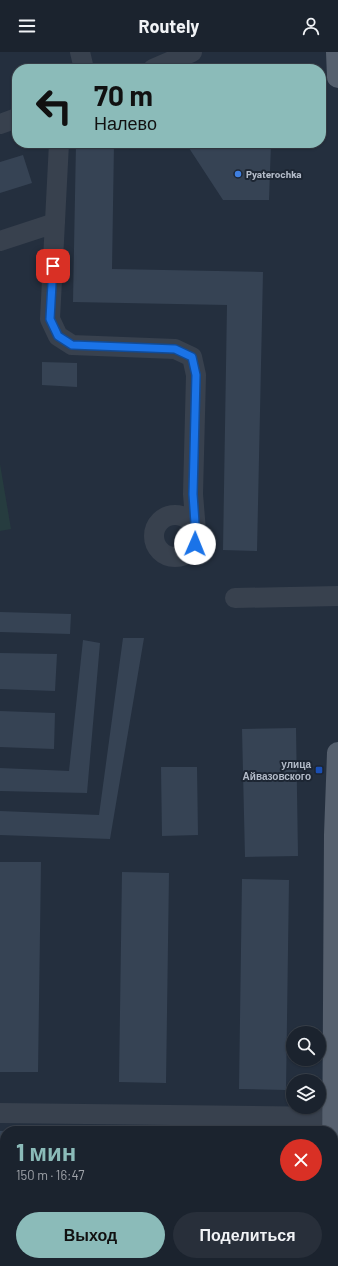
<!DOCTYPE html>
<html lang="ru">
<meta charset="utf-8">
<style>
:root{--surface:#1b232e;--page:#282f3a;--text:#f1f3f6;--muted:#a0a4aa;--line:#39404a;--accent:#8bbbb9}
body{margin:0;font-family:Barlow,sans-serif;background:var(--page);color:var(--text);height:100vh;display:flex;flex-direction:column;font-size:15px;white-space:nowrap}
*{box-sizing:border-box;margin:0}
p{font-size:13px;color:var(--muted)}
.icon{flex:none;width:22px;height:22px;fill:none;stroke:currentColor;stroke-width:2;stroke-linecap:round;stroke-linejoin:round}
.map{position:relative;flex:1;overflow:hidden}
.sheet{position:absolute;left:0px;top:1074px;width:338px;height:140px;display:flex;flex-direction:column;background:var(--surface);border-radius:16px 16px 0 0;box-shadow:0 1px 3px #0004,0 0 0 1px var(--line)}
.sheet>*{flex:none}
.hud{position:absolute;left:12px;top:12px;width:314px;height:84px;border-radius:16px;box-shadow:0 1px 3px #0004,0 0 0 1px var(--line);background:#8bbbb9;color:#111;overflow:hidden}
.controls{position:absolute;left:286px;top:974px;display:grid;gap:8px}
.controls a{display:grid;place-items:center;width:40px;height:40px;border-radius:50%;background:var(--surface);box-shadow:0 1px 3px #0004,0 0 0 1px var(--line);font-size:20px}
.pin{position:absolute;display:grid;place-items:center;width:34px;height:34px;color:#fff;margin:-17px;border-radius:8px;box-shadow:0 2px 6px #0006}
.me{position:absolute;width:44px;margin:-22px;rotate:1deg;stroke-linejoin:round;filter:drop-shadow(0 0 3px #0008)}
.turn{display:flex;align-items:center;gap:14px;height:84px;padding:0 16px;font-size:18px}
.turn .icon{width:52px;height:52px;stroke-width:2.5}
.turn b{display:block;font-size:28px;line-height:34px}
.round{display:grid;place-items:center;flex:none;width:42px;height:42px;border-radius:21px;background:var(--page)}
.overview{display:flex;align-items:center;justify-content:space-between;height:68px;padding:0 16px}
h1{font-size:24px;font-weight:700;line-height:30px;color:var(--accent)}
.action{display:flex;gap:8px;margin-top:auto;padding:8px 16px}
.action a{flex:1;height:46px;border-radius:24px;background:var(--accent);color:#111;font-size:16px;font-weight:700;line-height:46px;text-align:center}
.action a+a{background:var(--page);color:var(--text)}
header{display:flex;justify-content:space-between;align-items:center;height:52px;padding:0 16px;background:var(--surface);font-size:18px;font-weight:700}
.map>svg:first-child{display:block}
.green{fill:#263c3f}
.building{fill:#364354}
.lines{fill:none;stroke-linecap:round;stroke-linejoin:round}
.minor{stroke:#38414e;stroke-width:20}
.major{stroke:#56606e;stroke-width:22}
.route-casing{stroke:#114b97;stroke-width:10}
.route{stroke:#1a73e8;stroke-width:7}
.shop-dot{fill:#3f7fe0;stroke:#1d2633;stroke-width:1.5}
.transit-dot{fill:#1a4fb4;stroke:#1d2633;stroke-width:1.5}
.labels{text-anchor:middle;stroke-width:4;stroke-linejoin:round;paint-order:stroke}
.poi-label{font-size:10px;font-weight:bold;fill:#b4bcc9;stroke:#1d2633;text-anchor:start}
</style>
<header><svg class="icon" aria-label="menu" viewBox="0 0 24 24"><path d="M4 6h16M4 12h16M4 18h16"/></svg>Routely<svg class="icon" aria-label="person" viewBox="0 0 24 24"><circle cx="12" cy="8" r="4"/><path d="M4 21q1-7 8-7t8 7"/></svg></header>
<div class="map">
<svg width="338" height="1214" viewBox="0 0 338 1214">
<rect width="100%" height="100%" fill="#242f3e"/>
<!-- green -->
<path class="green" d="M0 412 11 477 0 479Z"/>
<!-- building -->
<path class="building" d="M76 91H114L112 217 263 220 257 499 223 498 227 253 73 250Z
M189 91H271L269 148H223L189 96Z
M23 103 32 131 0 141V110Z
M42 310 77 311V335L42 333Z
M0 560 71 562 70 582 0 580Z
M123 586H144L110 787 0 783V759L99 763Z
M83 588 100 591 87 741 0 739V716L69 719Z
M0 601 57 602 55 639 0 637Z
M0 659 55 661 54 697 0 695Z
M296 676 298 804 245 805 242 677Z
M161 715H197L198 783 162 784Z
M0 810H41L38 1020H0Z
M122 820 169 821 166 1031 119 1030Z
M242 827 289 828 286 1038 239 1037Z
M0 1079H5V1148H0Z
M206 1209H264V1214H206Z"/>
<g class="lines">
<!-- minor -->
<path class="minor" d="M80 0 84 17
M153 17 192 0
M0 72 17 66
M59 91 50 267 58 284 72 293 175 297 192 305 196 323 193 442 196 479
M0 189 55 171
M154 484a21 21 0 1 1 42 0a21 21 0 1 1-42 0Z
M235 546 338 544
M0 1061 333 1065
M0 1165H5
M183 1209 184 1214"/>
<!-- major -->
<path class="major" d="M337 0 338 25
M333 1122 335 783 338 701
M332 1214V1209"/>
</g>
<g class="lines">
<defs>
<path id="route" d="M53 214 50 267 58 284 72 293 175 297 192 305 196 323 193 442 196 486 195 492"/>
</defs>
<!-- route casing -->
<use href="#route" class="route-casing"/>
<!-- route -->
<use href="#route" class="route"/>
</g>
<!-- markers -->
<circle class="shop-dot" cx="238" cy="122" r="4"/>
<rect class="transit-dot" x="315" y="714" width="8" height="8" rx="2"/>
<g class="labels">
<!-- poi labels -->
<g class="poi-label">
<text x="246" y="126">Pyaterochka</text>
<text x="311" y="716" text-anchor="end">улица<tspan x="311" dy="12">Айвазовского</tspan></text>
</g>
</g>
</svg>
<div class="controls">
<a><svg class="icon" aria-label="search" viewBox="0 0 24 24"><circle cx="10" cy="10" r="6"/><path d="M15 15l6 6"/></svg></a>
<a><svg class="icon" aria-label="layers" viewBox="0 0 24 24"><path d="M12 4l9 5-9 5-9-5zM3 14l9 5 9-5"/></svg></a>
</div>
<div class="pin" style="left:53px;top:214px;background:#d93025"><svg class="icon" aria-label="arrive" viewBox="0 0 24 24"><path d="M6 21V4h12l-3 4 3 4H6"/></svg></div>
<svg class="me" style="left:195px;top:492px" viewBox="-20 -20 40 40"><circle r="19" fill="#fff"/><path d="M0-13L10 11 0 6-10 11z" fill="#1a73e8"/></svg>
<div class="hud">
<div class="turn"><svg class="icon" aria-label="left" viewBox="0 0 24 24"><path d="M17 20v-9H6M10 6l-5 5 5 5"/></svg><div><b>70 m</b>Налево</div></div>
</div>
<section class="sheet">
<div class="overview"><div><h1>1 мин</h1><p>150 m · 16:47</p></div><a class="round" style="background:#d93025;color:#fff"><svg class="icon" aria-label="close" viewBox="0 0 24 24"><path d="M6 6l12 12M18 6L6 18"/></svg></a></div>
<div class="action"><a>Выход</a><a>Поделиться</a></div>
</section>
</div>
